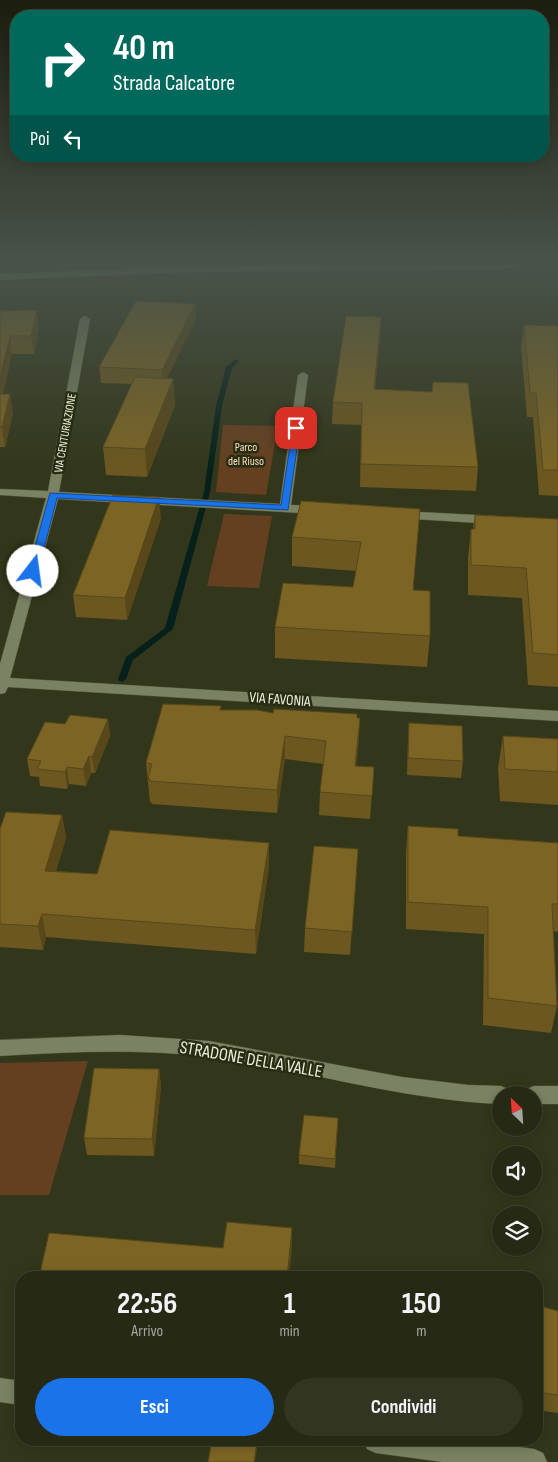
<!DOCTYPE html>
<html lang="it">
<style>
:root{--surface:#262914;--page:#323522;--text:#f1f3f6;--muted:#a4a6a0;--line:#424534;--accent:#1a73e8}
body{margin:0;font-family:"Sofia Sans Condensed",sans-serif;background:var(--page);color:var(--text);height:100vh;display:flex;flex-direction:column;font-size:19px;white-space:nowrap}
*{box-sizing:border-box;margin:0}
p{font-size:16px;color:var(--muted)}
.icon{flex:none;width:28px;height:28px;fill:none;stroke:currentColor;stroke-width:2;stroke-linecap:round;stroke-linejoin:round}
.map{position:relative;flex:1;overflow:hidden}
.details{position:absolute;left:15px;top:1271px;width:528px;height:175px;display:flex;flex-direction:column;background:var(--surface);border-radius:20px;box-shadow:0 2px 12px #0003,0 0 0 1px var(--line)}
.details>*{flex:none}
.hud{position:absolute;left:10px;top:10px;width:539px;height:152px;border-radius:20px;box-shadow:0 2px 12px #0003,0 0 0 1px var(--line);background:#00695c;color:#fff;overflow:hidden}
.needle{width:32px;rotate:335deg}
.fabs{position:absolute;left:492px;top:1086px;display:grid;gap:10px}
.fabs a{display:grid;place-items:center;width:50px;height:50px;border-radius:50%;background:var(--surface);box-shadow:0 2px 12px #0003,0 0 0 1px var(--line);font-size:25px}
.pin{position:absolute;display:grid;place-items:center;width:42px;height:42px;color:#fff;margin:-21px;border-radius:10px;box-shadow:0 2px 8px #0006}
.me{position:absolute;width:55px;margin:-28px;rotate:15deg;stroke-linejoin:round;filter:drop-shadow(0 0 4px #0008)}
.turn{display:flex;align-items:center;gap:18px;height:105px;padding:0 20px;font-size:22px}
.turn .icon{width:65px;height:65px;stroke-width:2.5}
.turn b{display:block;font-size:35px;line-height:42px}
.then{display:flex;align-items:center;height:48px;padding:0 20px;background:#0003;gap:10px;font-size:19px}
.eta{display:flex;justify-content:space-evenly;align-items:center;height:85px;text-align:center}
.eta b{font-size:30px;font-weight:700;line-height:35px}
.cta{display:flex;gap:10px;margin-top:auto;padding:10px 20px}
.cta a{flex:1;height:58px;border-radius:30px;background:var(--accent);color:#fff;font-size:20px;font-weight:700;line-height:58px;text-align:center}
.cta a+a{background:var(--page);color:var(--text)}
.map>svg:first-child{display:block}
.green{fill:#654020}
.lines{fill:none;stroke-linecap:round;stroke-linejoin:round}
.stream{fill:#06211b;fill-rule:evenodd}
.street-casing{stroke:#50553c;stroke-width:1}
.secondary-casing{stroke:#50553c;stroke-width:1}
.highway-casing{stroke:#50553c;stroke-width:1}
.street{fill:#7b8263;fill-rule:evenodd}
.secondary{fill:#7b8263;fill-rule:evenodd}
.highway{fill:#76b67d;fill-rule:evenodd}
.wall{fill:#6b571f}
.shaded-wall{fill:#574719}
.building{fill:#7c6524;stroke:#574719}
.route{fill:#1a73e8;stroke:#114b97}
.labels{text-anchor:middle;stroke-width:5;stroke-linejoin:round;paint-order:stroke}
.far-street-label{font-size:12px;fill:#eaefdd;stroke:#282d11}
.far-park-label{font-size:12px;fill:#fbdcc4;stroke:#282d11}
.street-label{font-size:15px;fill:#eaefdd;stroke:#282d11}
.near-street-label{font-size:18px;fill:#eaefdd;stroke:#282d11}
</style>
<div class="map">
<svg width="558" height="1462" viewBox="0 0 558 1462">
<rect width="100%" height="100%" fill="#32371b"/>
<!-- green -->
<path class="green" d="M223 425 278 426 266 495 216 492Z
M224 514 272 516 259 588 207 586Z
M88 1061 49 1195H0V1063Z"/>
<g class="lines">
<!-- stream -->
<path class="stream" d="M236 359 239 361 232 368 222 406 210 492 173 629 133 660 126 679 122 682 119 681 118 679 126 657 165 628 204 492 216 406 226 367Z"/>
<defs>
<path id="street" d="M85 316 90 319 59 492 280 504 298 375 303 372 308 375 291 505 318 506 324 510 318 514 58 499 10 678 558 711V721L8 687 5 693 0 694V664L46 498 0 495V489L48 491 80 319Z
M401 511 495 516 501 520 495 524 397 518 395 515 397 512Z
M120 1035 209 1041 402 1077 468 1085 501 1086 508 1089 511 1095H501V1104C411 1100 327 1076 239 1061 160 1048 80 1051 0 1056V1040Z
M534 1086H558V1104H534V1095H524L527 1089Z"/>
<path id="secondary" d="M0 1378 21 1381V1405L0 1402Z
M363 1440H467L534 1449 543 1453 547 1462H443L376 1453 367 1449Z"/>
<path id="highway" d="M187 266H518L514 268 187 272 0 280V274Z"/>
</defs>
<!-- street casing -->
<use href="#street" class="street-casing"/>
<!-- secondary casing -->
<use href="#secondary" class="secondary-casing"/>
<!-- highway casing -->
<use href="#highway" class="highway-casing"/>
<!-- street -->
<use href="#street" class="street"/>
<!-- secondary -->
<use href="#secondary" class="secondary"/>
<!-- highway -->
<use href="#highway" class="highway"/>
</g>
<!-- wall -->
<path class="wall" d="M0 311 39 328 34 354H12L3 394 13 413 5 447H0Z
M381 317 380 337 375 389 432 392 433 382 478 467 476 491 360 487 361 425 332 424 333 402Z
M196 319 167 378 173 379 175 405 147 477 106 475 103 447 132 384 101 383 99 367Z
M524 325 558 326V496L539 495 533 417H527L521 347Z
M420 509 413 590 430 636 427 667 275 658V627L353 587 356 571 292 566V537Z
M475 515 558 519V687L528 685 522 598 468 595V559L471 529H473Z
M161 518 127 620 76 617 73 595Z
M221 710 360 718 356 766 374 767 370 819 319 815 320 792 323 764 285 759 277 813 152 804 151 802H150L146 763Z
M108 719 110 736 95 773H91L86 786 69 784 67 789 40 786 39 777 30 776 27 759 65 724Z
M409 723 463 761 461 778 407 775 408 740Z
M503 736 558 739V805L500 801 498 768Z
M62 815 66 838 56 871 97 874 269 843V866L256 954 46 937 43 950 0 947V829Z
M408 826 458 836 558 843V932L553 931 557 1006 551 1033 483 1025 484 934 406 929V853Z
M358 849 350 955 304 952 305 928Z
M159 1069 161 1086 154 1156 87 1155 84 1138Z
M338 1118 335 1168 299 1164V1155Z
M536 1305 558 1311V1413L536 1410Z"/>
<!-- shaded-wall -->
<path class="shaded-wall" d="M195 304 196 319 163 386 162 370Z
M37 310 39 328 34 354 31 336Z
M381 317 380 337 373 411 374 389Z
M10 336 12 354 0 407V376Z
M173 379 175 405 147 477 145 449Z
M10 394 13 413 5 447 2 427Z
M159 497 161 518 127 620 125 598Z
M360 718 359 741 354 789 355 766Z
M108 719 110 736 95 773 92 757Z
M285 736V759L277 813V790Z
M89 756 91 773 86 786 83 769Z
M67 767 69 784 67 789 65 772Z
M62 815 66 838 49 894 45 871Z
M269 843V866L256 954 255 930Z
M358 849 357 872 350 955 352 932Z
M42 914 46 937 43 950 38 926Z
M159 1069 161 1086 154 1156 152 1139Z
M292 1228V1248L289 1278H287Z
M257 1442V1450L255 1462H254Z"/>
<!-- building -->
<path class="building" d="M136 301 195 304 162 370 99 367Z
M37 310 31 336H10L0 376V311Z
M346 316 381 317 374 389 432 392 433 382 468 383 478 467 361 464 362 403 333 402Z
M524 325 558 326V470H543L536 393H530Z
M135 377 173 379 145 449 103 447Z
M0 394H10L2 427H0Z
M113 495 159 497 125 598 73 595Z
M301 501 420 509 413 590 430 591V636L275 627 283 583 353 587 361 542 292 537Z
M475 515 558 519V655L533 653 526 568 471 565V529H475Z
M163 704 221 706 220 710H257L273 713 274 709 357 714V718H360L355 766 374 767 372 796 320 792 326 741 285 736 277 790 149 781 150 779 148 778 152 764 146 763Z
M70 715 108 719 92 757 89 756 83 769 67 767 65 772 37 769 41 761 27 759 45 722 65 724Z
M409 723 462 726 463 761 408 758Z
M503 736 558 739V772L505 769Z
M6 812 62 815 45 871 97 874 110 830 269 843 255 930 42 914 38 926 0 924V829Z
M408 826 458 829V836L558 843V904H552L557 1006 488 998V907L408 902Z
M314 846 358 849 352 932 305 928Z
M94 1068 159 1069 152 1139 84 1138Z
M304 1115 338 1118 335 1159 299 1155Z
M227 1222 292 1228 287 1278H39L49 1233 223 1248Z
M536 1305 558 1311V1395L536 1392Z
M212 1440H248L257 1442 254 1462H208Z"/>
<!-- sky -->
<linearGradient id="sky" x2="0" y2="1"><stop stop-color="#1c1e0f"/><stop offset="0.56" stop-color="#49534a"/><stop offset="1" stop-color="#49534a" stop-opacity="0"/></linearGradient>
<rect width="558" height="471" fill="url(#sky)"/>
<!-- route -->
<path class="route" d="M293 426 300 428 288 510 57 498 38 571 33 574 28 571 50 493 281 505Z"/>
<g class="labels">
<!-- far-street labels -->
<g class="far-street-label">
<text transform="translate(65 433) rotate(-80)" y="4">VIA CENTURIAZIONE</text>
</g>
<!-- far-park labels -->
<g class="far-park-label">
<text x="246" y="451">Parco<tspan x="246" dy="14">del Riuso</tspan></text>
</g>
<!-- street labels -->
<g class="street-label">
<text transform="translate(280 699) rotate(4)" y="5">VIA FAVONIA</text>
</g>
<!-- near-street labels -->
<g class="near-street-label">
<text transform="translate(251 1059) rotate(10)" y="6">STRADONE DELLA VALLE</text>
</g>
</g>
</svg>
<div class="fabs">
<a><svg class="needle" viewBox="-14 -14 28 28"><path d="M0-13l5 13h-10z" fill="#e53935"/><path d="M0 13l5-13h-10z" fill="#a4a6a0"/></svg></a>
<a><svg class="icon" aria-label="sound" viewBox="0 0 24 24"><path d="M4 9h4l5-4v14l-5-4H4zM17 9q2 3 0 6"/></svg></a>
<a><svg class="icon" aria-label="layers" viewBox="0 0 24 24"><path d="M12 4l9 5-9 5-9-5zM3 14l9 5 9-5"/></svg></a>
</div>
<div class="pin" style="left:296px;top:428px;background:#d93025"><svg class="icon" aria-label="arrive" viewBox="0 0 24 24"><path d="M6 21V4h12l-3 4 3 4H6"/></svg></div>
<svg class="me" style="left:33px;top:571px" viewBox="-20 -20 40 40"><circle r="19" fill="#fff"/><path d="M0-13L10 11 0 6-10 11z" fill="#1a73e8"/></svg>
<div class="hud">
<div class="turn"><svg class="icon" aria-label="right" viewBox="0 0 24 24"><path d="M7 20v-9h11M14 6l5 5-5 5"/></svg><div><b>40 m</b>Strada Calcatore</div></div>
<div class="then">Poi<svg class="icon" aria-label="left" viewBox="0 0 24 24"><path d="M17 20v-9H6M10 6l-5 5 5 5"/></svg></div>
</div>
<section class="details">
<div class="eta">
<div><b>22:56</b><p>Arrivo</p></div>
<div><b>1</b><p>min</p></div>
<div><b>150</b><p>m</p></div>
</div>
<div class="cta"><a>Esci</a><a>Condividi</a></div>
</section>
</div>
